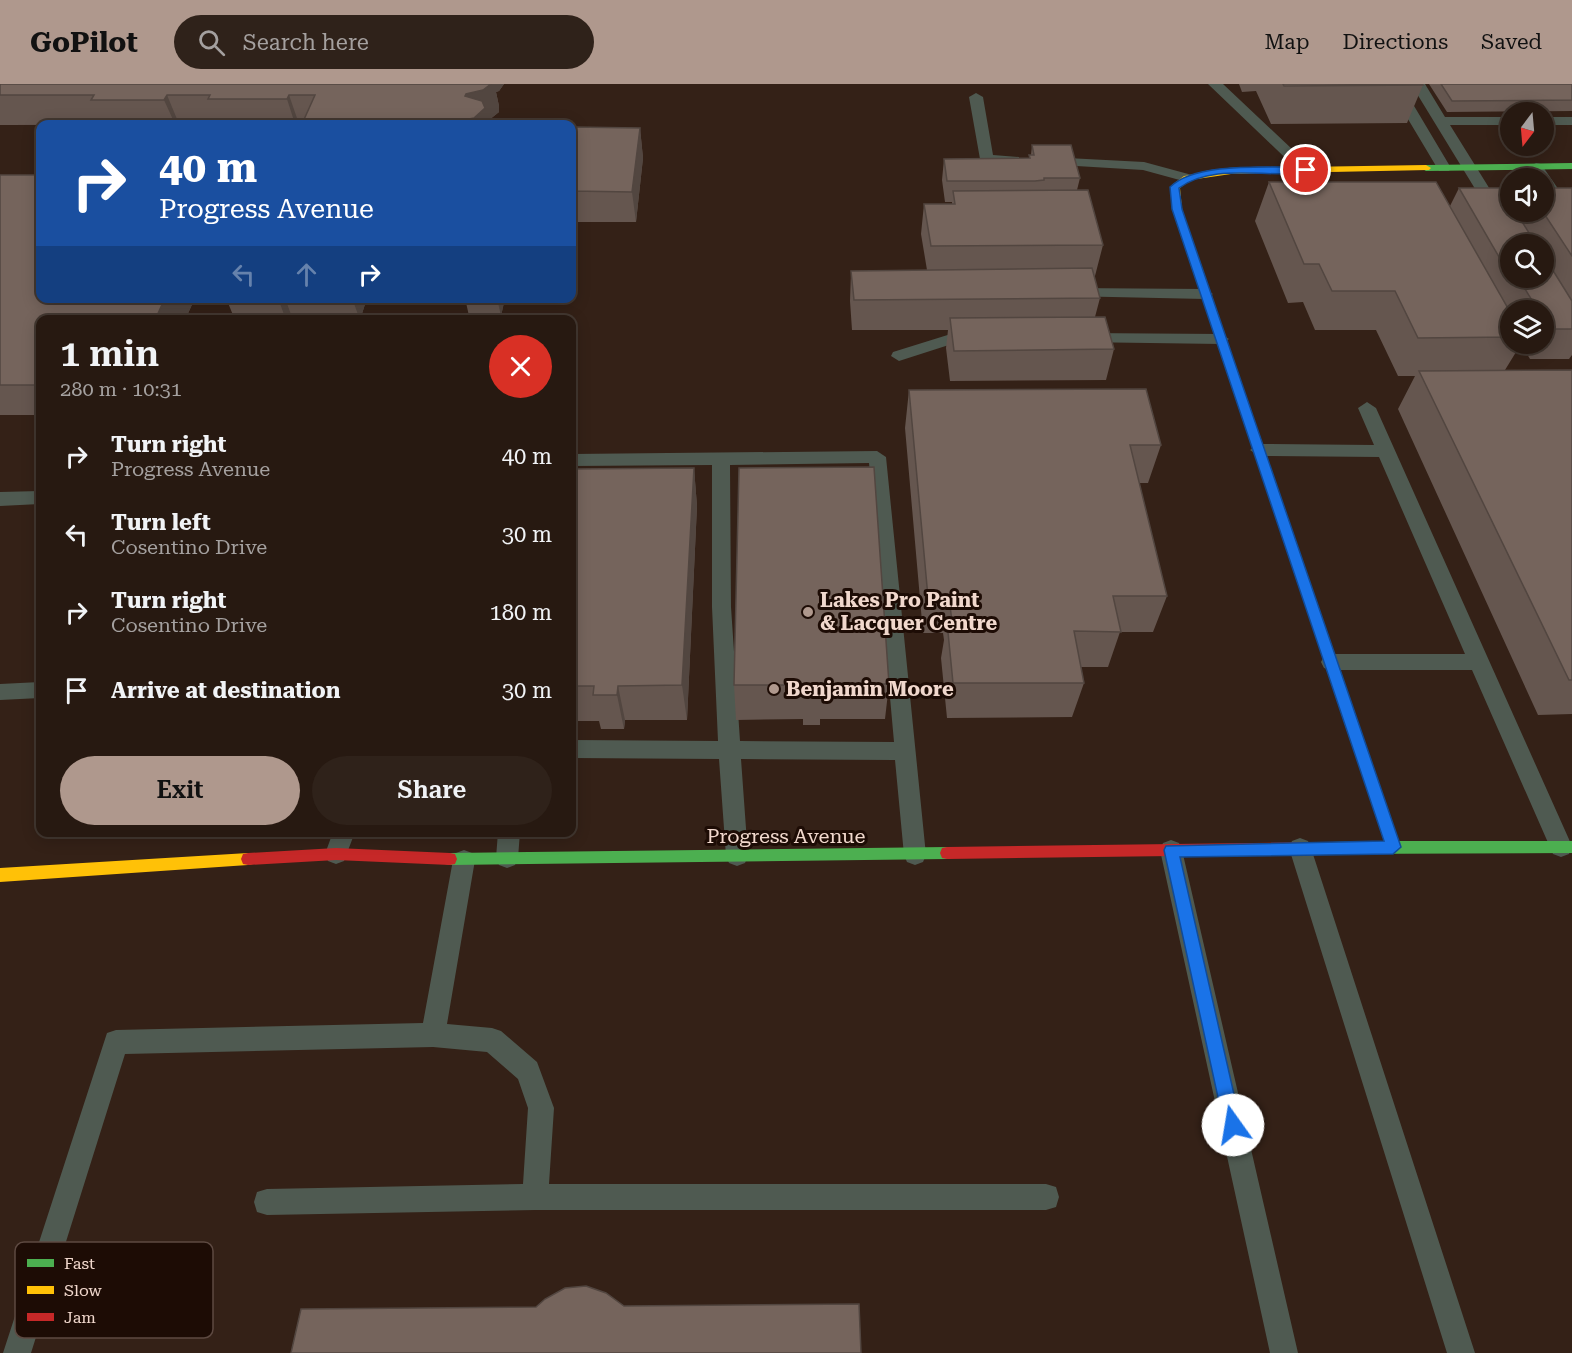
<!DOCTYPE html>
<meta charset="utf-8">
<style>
:root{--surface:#271911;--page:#2f221a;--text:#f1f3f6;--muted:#a4a09f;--line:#433831;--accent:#af988d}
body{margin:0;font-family:"Roboto Serif",serif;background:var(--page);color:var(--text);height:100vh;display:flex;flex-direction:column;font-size:22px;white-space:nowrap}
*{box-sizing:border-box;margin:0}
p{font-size:20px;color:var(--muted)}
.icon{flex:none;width:33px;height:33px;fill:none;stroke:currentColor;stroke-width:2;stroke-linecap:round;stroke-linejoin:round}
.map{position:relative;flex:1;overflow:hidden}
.details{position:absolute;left:36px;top:231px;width:540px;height:522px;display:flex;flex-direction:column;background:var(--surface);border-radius:12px;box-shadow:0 3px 15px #0003,0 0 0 2px var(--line)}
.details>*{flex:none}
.banner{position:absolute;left:36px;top:36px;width:540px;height:183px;border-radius:12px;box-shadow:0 3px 15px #0003,0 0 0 2px var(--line);background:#1a4fa0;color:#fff;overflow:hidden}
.needle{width:39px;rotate:196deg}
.tools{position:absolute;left:1500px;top:18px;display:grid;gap:12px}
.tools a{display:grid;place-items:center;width:54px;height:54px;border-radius:50%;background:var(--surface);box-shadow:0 3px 15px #0003,0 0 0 2px var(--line);font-size:30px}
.pin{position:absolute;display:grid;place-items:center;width:51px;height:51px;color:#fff;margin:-26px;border:3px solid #fff;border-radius:50%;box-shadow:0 2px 6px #0007}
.me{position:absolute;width:66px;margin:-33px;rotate:347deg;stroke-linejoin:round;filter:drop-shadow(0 0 4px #0008)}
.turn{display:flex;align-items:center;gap:21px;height:126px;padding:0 24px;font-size:27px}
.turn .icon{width:78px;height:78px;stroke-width:2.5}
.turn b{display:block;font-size:42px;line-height:51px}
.lanes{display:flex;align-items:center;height:57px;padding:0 24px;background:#0003;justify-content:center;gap:30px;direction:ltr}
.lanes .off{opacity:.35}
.round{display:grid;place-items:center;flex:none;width:63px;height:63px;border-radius:32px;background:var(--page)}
.overview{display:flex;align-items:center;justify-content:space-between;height:102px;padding:0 24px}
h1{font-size:36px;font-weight:600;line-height:45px}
.button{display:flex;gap:12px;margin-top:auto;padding:12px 24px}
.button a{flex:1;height:69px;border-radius:36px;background:var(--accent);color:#111;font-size:24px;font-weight:600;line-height:69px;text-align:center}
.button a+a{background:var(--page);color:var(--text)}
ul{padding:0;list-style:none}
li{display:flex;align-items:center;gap:18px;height:78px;padding:0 24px}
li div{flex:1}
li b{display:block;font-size:22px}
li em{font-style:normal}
header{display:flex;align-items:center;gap:36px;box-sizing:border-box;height:84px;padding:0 30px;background:var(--accent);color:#111}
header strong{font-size:28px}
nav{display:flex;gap:33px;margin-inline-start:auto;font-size:21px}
.search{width:420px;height:54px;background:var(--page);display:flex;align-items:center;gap:15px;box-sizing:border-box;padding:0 21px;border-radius:33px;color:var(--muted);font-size:22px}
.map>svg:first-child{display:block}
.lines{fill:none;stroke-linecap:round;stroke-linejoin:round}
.lane{fill:#4f5a51;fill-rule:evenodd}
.fast{fill:#4caf50;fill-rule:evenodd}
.slow{fill:#ffc107;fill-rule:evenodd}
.jam{fill:#c62828;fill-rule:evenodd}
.wall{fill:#65564f;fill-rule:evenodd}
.shaded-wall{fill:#524640}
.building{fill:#75645c;stroke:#524640;stroke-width:1.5}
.route{fill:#1a73e8;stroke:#114b97;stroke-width:1.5}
.poi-dot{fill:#af988d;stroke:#1d0c05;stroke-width:2}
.labels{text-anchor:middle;stroke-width:6;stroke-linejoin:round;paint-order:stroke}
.poi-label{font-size:20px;font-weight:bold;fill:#f1d8cd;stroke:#1d0c05;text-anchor:start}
.street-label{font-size:20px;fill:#f1d8cd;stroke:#1d0c05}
.key{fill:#1d0c05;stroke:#5d4941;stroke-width:1.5}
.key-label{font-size:16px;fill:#f1d8cd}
</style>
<header>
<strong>GoPilot</strong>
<div class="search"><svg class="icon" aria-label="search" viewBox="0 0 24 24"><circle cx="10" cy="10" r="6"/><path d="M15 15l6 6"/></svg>Search here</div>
<nav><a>Map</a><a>Directions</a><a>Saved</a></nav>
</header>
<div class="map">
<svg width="1572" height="1269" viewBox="0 0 1572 1269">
<rect width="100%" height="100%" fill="#342117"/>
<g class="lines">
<!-- lane -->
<path class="lane" d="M1208 0H1223L1311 83V89H1301Z
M1387 0H1401L1451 84 1449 87H1439Z
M1411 0H1425L1445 33H1510V41H1450L1524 160 1510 162Z
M976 9 983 13 993 71 1019 73V79H987L980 75 969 13Z
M1544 33H1572V41H1544Z
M1048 73 1144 78 1192 91 1194 94 1187 98 1143 86 1043 80V74Z
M1536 79 1541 80 1572 125V140L1567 139 1544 105V94H1537L1529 83Z
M1071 204 1205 205 1213 210 1205 215 1065 212 1063 209 1065 206Z
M954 249H974L982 254 980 258 955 259 899 277 891 272 893 268Z
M1083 249 1221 250 1229 255 1221 260 1077 258 1075 254 1077 250Z
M1367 318 1376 324 1572 762 1569 770 1561 773 1553 770 1472 586H1331L1324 584 1321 578 1324 572 1331 570H1465L1379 373 1259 372 1250 366 1259 360 1374 361 1358 324Z
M877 367 886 373 926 771 923 778 915 781 907 778 904 771 895 676 741 675 748 772 745 779 737 782 729 779 726 772 719 675 572 674V656L718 657 712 523V381L572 382V370ZM869 379 894 658 740 657 731 523 730 381Z
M0 408 40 407V420L0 422Z
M40 598V614L0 616V600Z
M333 748H355L344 777 336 780 328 777 325 770Z
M498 748H520L518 774 515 781 507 784 499 781 496 774Z
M1300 754 1308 757 1311 764 1475 1269H1447L1289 764 1292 757Z
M1171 756 1179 759 1182 766 1298 1269H1270L1160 766 1163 759Z
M464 766 472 769 475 776 447 940 492 944 501 947 537 978 554 1024 549 1100H1046L1056 1103 1059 1113 1056 1123 1046 1126H535L267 1131 257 1128 254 1118 257 1108 267 1105 523 1100 528 1024 518 995 487 968 433 963 125 970 31 1269H3L107 949 116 946 423 939 453 776 456 769Z"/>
<!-- fast -->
<path class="fast" d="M1572 79V85L1426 87 1421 84 1426 81Z
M1225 264 1230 267 1398 757H1572V769L1332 770 1327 769 1325 764 1327 759 1332 758 1384 757 1220 267Z
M947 763 952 764 954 769 952 774 947 775 450 781 445 780 443 775 445 770 450 769Z"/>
<!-- slow -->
<path class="slow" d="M1426 81 1431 84 1429 86 1231 90 1190 96 1180 104 1182 125 1230 267 1229 269H1221L1172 125V101L1184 92 1231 84Z
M248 769 253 770 255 775 253 780 248 781 0 798V784Z"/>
<!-- jam -->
<path class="jam" d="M1332 758 1337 759 1339 764 1337 769 1332 770 947 775 942 774 940 769 942 764 947 763Z
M336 764 450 769 455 770 457 775 455 780 450 781 336 776 248 781 243 780 241 775 243 770 248 769Z"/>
</g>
<!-- wall -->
<path class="wall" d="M0 0H504L499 7 496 8 499 22V28L489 36H487L488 40 0 41Z
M1239 0H1422L1423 1 1407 39 1271 40 1256 7 1242 8Z
M1429 0H1572V27L1447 28Z
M572 43 640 44 643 74 636 138H572Z
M1032 61 1080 94 1077 106 1103 161 1095 192H1094L1100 214 1095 233 1114 265 1106 296 950 297 946 264 948 246H852L850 217 851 187 927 186 921 150 924 120H952V118H945L942 96 944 75 1029 74V71H1031Z
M0 91 195 214 185 236H40V331H0Z
M1269 98 1450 122 1459 104 1510 128H1544L1572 104V271L1569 275H1530L1521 260 1505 286H1572V630L1538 631 1398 325 1415 292H1398L1376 246H1315L1303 218 1288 219 1255 137ZM1510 160H1544V194ZM1510 226H1544V260H1510Z
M226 214H367L360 236H235Z
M465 214H505L501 232H469Z
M909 306 1161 361 1148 399H1139L1167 512 1153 548H1120L1108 583H1081L1084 599 1072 633 947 634 941 574 944 556 943 549H923L905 344Z
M694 384 697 422 687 636H625L624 645H601L599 637H572V385Z
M739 384 889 600 885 635H820V641H803V635L736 636 734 601Z"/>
<!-- shaded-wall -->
<path class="shaded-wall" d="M476 0H504L499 7 496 8 499 22V28L489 36H487L488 40H458L466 10Z
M167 11 179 40H175L164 16Z
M289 11 299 40H295L287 15Z
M640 44 643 74 636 138 632 108Z
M165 214H195L185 236H155Z
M278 214H285L293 236H286Z
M352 214H367L360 236Z
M497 214H505L501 232Z
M694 384 697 422 687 636 682 601Z
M618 602 625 636 624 645 617 611Z"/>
<!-- building -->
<path class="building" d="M0 0H491L483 6 466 10 465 12 482 17 485 24 474 34 458 37V40H302L315 11H289L287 15H208L210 11H167L164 16H91L94 11H0Z
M1283 0H1422L1423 1 1284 2Z
M1441 0H1572V16L1452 17Z
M572 43 640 44 632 108 572 107Z
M1032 61H1071L1080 94H1044V96L1035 97H947L944 75 1030 74 1029 71H1034Z
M0 91H40V214H165L155 236H40V301H0Z
M1269 98H1436L1510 228V253L1418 254 1395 207H1332L1319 180H1304Z
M1459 104H1501L1510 119V128H1516L1536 160H1510V194H1544V172L1572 217V245H1549L1544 236V226H1538L1520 197H1513Z
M1544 104H1572V172L1543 128Z
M1088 106 1103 161 931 162 924 120H955L953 107Z
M1092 184 1100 214 854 216 851 187Z
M226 214H278V215H226Z
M1105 233 1114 265 954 267 950 234Z
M1572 286V596H1569L1419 287Z
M1146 305 1161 361H1130L1167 512H1113L1121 548 1074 547 1084 599H953L947 538H952L949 513H928L909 306Z
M874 383 889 600H822L821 607H803V601H734L739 384Z
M694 384 682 601 618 602 617 611H593L594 602H572V385Z
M586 1202 606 1209 624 1222 859 1220 861 1269H291L301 1225 536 1223 545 1215 565 1204Z"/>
<!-- route -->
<path class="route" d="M1306 83 1310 86 1309 88C1268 95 1215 78 1179 104L1182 125 1401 763 1393 770 1180 773 1241 1041 1239 1047 1233 1049 1227 1047 1224 1041 1164 766 1166 762 1384 757 1172 125 1170 103C1196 77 1270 84 1306 83Z"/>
<!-- markers -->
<g class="poi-dot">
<circle cx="808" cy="528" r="6"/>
<circle cx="774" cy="605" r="6"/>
</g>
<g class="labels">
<!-- poi labels -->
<g class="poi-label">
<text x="820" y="523">Lakes Pro Paint<tspan x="820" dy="23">&amp; Lacquer Centre</tspan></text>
<text x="786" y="612">Benjamin Moore</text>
</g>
<!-- street labels -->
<g class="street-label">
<text x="786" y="759">Progress Avenue</text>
</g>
</g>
<!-- legend -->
<rect x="15" y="1158" width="198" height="96" rx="9" class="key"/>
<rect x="27" y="1175" width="27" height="8" fill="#4caf50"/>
<rect x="27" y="1202" width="27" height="8" fill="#ffc107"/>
<rect x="27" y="1229" width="27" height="8" fill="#c62828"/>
<g class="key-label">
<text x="64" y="1185">Fast</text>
<text x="64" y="1212">Slow</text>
<text x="64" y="1239">Jam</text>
</g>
</svg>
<div class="tools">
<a><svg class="needle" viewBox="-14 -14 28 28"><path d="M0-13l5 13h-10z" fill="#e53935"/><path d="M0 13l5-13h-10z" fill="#a4a09f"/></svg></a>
<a><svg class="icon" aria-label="sound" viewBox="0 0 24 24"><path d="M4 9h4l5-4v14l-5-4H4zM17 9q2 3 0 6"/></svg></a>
<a><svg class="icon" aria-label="search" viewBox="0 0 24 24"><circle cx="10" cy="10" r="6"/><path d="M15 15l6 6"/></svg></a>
<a><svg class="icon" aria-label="layers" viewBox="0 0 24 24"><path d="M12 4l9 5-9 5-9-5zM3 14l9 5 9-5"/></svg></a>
</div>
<div class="pin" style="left:1306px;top:86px;background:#d93025"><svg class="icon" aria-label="arrive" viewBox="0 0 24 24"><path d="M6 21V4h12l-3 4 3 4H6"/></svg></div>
<svg class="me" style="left:1233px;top:1041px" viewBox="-20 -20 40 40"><circle r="19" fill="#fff"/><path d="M0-13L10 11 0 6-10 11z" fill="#1a73e8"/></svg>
<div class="banner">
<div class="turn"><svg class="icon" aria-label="right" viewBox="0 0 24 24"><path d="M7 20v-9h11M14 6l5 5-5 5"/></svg><div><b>40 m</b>Progress Avenue</div></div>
<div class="lanes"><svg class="icon off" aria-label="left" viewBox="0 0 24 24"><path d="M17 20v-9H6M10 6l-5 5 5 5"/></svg><svg class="icon off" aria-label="ahead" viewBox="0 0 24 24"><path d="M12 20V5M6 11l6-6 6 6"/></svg><svg class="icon" aria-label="right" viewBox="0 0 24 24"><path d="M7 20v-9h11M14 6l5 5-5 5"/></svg></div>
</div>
<section class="details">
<div class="overview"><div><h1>1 min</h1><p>280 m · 10:31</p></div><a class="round" style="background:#d93025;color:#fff"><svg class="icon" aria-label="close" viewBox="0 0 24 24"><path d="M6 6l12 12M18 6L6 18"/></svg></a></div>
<ul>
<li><svg class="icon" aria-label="right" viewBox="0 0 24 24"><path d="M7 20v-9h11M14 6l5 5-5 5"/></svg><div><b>Turn right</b><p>Progress Avenue</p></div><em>40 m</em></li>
<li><svg class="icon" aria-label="left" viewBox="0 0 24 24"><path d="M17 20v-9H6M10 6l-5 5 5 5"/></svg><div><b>Turn left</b><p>Cosentino Drive</p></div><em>30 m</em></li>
<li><svg class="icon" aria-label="right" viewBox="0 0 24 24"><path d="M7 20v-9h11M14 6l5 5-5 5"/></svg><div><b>Turn right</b><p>Cosentino Drive</p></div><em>180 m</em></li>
<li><svg class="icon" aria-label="arrive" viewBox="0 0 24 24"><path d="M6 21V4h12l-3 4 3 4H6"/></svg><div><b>Arrive at destination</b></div><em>30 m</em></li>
</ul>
<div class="button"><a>Exit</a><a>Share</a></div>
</section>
</div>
